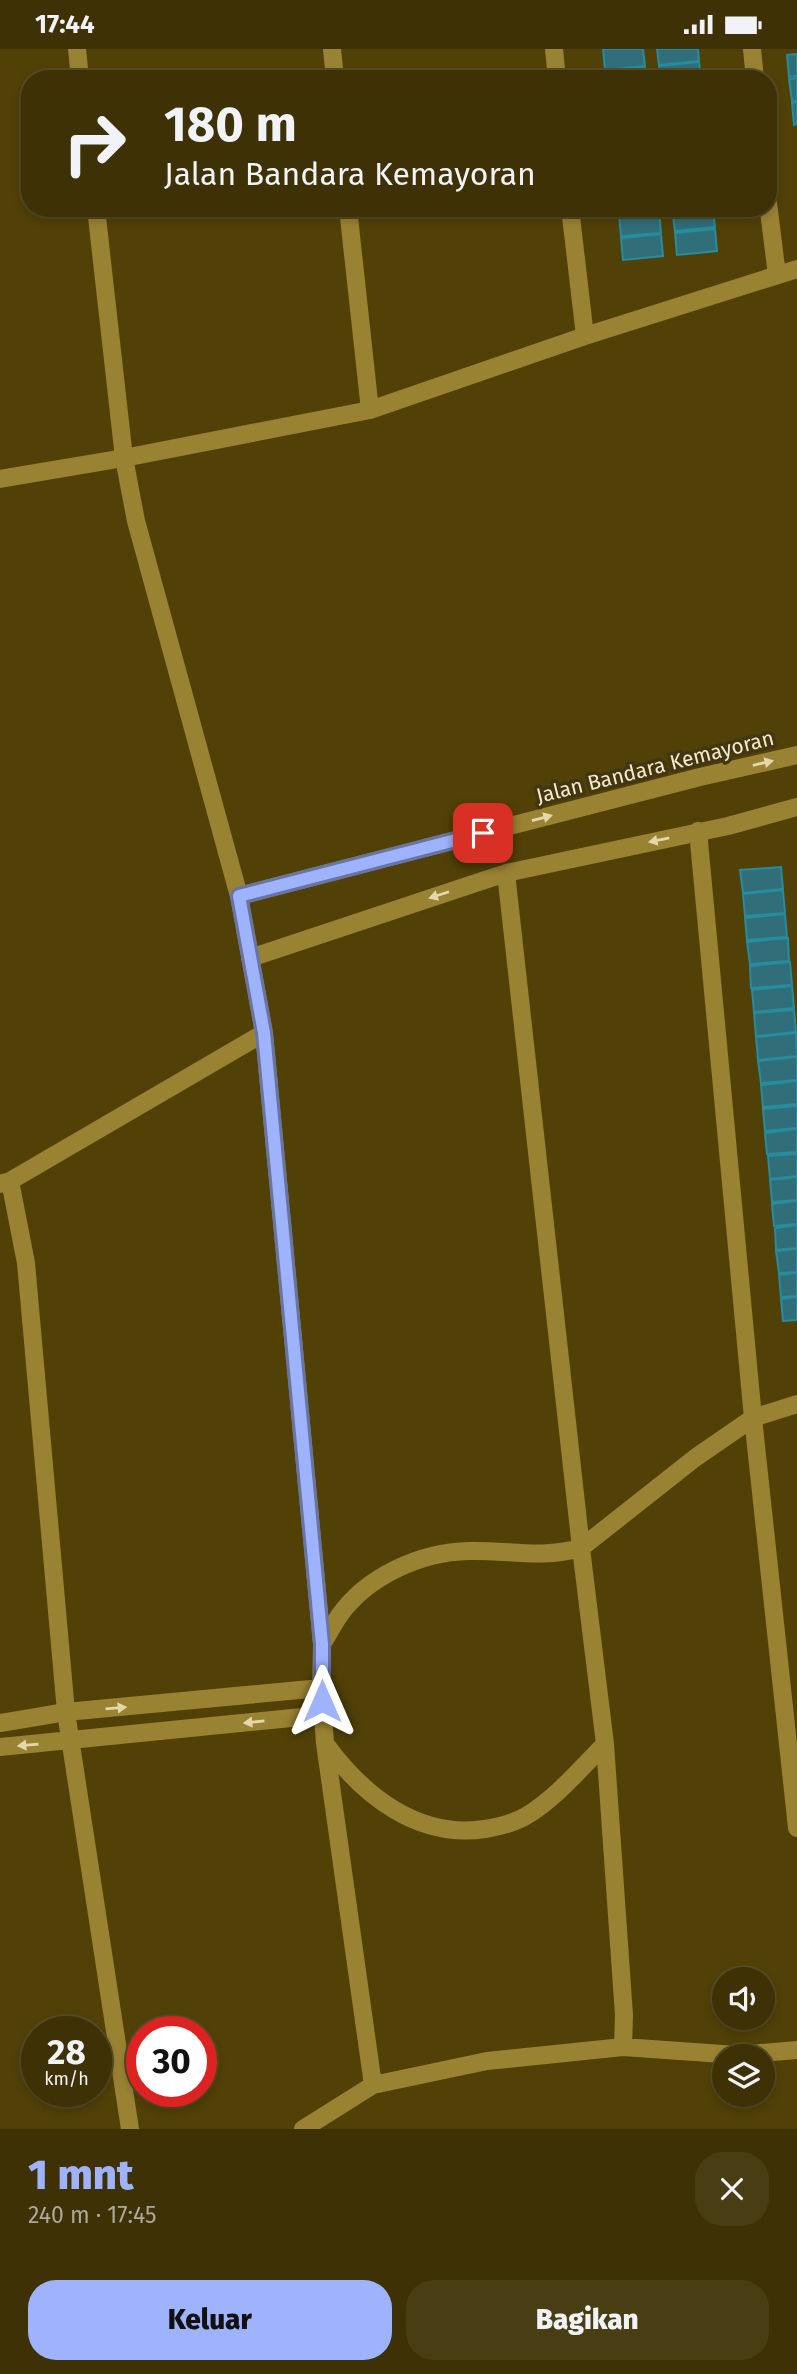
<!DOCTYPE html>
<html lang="id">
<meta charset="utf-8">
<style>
:root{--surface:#3d3105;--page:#483d13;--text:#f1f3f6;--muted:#ada99a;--line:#564c27;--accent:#9fb3fd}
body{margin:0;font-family:"Fira Sans",sans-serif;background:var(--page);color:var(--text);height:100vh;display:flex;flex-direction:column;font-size:26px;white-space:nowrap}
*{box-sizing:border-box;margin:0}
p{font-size:23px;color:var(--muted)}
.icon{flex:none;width:38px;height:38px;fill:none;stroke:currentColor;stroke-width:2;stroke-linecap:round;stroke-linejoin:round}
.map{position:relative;height:2080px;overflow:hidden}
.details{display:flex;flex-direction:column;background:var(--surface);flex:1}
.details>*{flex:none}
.banner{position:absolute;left:21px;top:21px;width:756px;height:147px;border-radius:28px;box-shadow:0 4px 10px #0003,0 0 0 2px var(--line);background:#3d3105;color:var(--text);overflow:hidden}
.controls{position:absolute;left:712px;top:1918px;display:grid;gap:14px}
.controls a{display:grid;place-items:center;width:63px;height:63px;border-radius:50%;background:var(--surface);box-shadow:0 4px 10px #0003,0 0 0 2px var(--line);font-size:35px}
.speed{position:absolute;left:21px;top:1967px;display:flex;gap:14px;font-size:35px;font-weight:700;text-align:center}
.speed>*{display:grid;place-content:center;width:91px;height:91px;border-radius:50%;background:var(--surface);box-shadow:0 4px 10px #0003,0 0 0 2px var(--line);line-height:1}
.speed small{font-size:18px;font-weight:400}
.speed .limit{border:10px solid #d22;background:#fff;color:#111}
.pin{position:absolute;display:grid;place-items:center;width:60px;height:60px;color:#fff;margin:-30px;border-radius:14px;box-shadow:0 4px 10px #0006}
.me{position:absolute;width:77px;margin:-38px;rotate:0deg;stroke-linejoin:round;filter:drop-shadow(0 0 5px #0008)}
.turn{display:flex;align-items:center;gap:24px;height:147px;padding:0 28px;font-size:32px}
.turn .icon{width:91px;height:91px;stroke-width:2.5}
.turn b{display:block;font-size:49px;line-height:60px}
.round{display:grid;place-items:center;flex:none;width:74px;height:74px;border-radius:28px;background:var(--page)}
.head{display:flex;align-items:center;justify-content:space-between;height:119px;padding:0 28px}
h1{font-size:42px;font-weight:800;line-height:52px;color:var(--accent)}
.primary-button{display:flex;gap:14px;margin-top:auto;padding:14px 28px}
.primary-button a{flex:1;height:80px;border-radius:28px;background:var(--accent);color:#111;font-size:28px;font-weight:800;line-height:80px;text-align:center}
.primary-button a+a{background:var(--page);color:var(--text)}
.status{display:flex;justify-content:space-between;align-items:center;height:49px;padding:0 35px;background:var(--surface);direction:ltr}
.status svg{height:19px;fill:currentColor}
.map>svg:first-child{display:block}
.building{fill:#306e7a;stroke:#278c9d;stroke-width:2}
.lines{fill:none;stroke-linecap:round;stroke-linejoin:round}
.minor{stroke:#9a8233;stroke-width:18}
.oneway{fill:#e4d7ac}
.route-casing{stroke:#6774a4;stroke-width:18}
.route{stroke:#9fb3fd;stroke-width:12}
.labels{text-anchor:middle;stroke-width:7;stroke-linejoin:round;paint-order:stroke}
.street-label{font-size:21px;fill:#f7ecca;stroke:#423712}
</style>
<div class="status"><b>17:44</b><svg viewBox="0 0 49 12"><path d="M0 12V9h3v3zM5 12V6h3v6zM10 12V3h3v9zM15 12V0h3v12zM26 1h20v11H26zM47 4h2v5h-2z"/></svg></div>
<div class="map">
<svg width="797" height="2080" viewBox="0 0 797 2080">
<rect width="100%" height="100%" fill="#514107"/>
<!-- building -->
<path class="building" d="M603 0H643L645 17 605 21Z
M657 0H698L699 12 659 16Z
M797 5V27L789 28 787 6Z
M699 13 701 30H660L659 17Z
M645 19 646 30H606L605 22Z
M797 29V52H792L789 30Z
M797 53V75L794 76 792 54Z
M618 159H659V160L618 164Z
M713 159 715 178 675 182 672 160Z
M659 161 661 184 621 187 619 165Z
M715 180 717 202 677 206 675 184Z
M661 185 663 207 623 211 621 189Z
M781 818 783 840 743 844 740 821Z
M783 841 785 864 745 867 743 845Z
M785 865 787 888 747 891 745 869Z
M788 889 789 912 750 915 747 893Z
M790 913 792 936 751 939 750 917Z
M792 937 794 959 754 963 752 941Z
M794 961 796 983 756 987 754 964Z
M796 984 797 1007 758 1011 756 988Z
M797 1008V1031L761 1034 758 1012Z
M797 1032V1055L763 1058 761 1036Z
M797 1057V1079L765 1082 763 1060Z
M797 1080V1103L767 1105 765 1084Z
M797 1105V1127L770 1130 768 1107Z
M797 1128V1151L772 1153 770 1131Z
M797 1152V1175L774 1177 772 1155Z
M797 1176V1199L776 1201 775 1179Z
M797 1200V1223L779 1224 776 1202Z
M797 1224V1247L781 1248 779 1226Z
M797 1248V1271L783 1272 781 1250Z"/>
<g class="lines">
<!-- minor -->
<path class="minor" d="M77 0 80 30
M332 0 335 30
M554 0 557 30
M752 0 755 30
M768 154 777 226
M96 159 124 409 136 472 239 847 264 984 322 1595 321 1639 325 1694 373 2036
M348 159 370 361
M570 159 585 287
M0 430 124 409 370 361 585 287 797 220
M698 782 753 1369 797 1779
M239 847 700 728 797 706
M250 909 506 824 728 777 797 758
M10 1132 26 1214 66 1663 130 2080
M0 1135 10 1132 264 984
M322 1595C328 1586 333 1576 339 1567 367 1527 421 1503 469 1502 510 1501 540 1510 581 1499L695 1409 753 1369 797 1355
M0 1674 66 1663 321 1639
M327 1697C364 1747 418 1790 485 1780 498 1778 514 1774 526 1767 556 1749 580 1720 605 1695
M0 1698 322 1666
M623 1998 737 2006 797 2001
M303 2080 373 2036 487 2012 623 1998 624 1966 605 1695 581 1499 506 824"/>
</g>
<!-- one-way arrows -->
<defs><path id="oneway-solid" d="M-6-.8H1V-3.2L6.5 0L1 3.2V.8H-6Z" transform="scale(1.75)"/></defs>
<g class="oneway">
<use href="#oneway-solid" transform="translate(763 714) rotate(-13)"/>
<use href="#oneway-solid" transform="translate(542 769) rotate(-15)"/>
<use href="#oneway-solid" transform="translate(659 791) rotate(168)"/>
<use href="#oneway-solid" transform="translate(439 846) rotate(162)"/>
<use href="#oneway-solid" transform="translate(116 1659) rotate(-5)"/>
<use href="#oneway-solid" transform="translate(254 1673) rotate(174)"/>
<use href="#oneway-solid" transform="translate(28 1696) rotate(175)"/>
</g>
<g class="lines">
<defs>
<path id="route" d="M322 1652V1595L264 984 239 847 483 784"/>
</defs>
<!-- route casing -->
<use href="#route" class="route-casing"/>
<!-- route -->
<use href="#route" class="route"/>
</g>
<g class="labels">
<!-- street labels -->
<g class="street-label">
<text transform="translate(655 718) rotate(-14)" y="7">Jalan Bandara Kemayoran</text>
</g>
</g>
</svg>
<div class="controls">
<a><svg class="icon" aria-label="sound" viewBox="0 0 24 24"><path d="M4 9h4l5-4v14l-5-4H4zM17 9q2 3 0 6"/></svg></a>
<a><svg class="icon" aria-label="layers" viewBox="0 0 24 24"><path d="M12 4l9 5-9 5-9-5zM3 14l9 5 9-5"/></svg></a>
</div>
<div class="speed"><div>28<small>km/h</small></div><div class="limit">30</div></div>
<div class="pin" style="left:483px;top:784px;background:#d93025"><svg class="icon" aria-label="arrive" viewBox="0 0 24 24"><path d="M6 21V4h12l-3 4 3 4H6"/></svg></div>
<svg class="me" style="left:322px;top:1652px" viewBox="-20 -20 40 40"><path d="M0-17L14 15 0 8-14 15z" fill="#9fb3fd" stroke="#fff" stroke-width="4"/></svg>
<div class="banner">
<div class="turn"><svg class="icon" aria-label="right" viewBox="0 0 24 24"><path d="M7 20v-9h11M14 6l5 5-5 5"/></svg><div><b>180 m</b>Jalan Bandara Kemayoran</div></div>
</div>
</div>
<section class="details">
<div class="head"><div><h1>1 mnt</h1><p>240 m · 17:45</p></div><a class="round"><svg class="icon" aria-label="close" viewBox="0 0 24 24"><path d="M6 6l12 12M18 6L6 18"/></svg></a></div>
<div class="primary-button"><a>Keluar</a><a>Bagikan</a></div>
</section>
